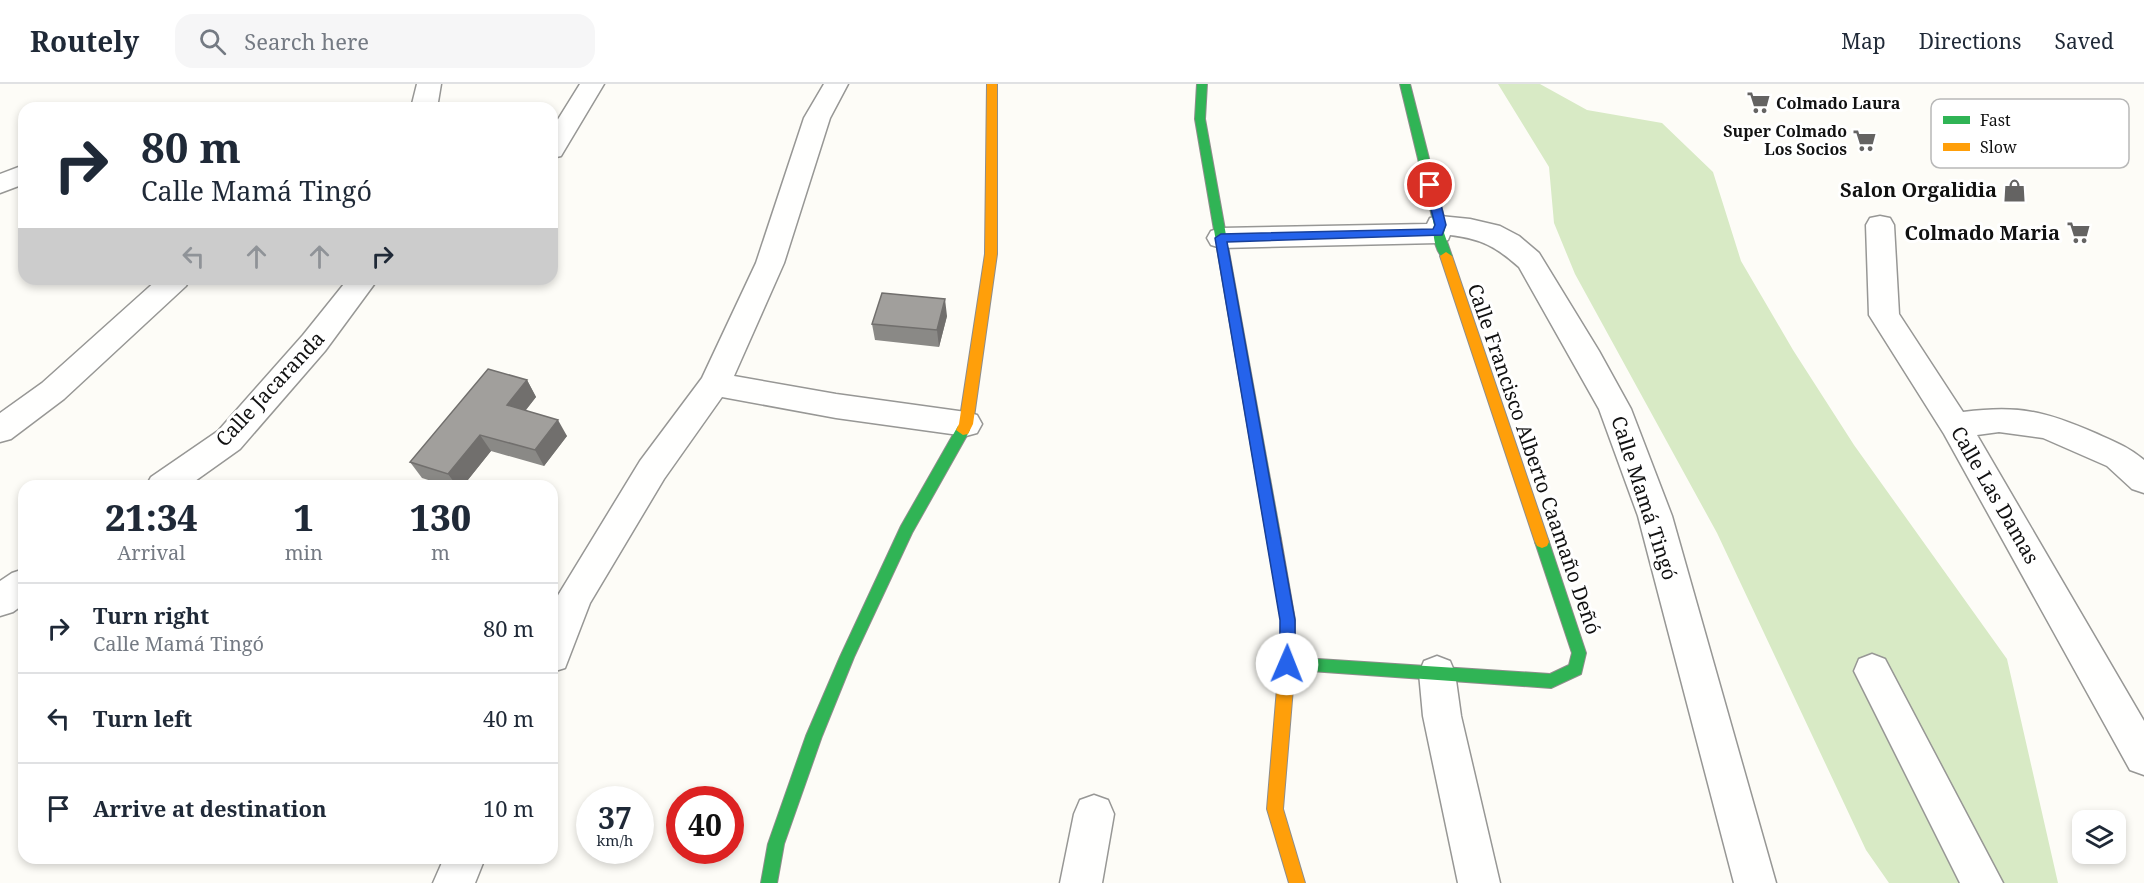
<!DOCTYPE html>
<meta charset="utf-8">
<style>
:root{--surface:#fff;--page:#f6f6f7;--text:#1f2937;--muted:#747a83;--line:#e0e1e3}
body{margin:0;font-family:"Noto Serif",serif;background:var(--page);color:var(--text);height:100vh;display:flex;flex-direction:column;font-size:22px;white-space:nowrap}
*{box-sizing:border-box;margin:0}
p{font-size:20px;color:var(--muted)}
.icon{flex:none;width:33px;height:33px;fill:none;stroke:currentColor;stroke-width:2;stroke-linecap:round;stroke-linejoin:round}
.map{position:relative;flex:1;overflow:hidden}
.details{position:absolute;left:18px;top:396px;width:540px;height:384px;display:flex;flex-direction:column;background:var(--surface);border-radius:18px;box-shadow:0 3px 9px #0003}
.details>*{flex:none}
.banner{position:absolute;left:18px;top:18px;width:540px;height:183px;border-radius:18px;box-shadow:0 3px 9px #0003;background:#fff;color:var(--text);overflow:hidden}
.buttons{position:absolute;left:2072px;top:726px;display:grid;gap:12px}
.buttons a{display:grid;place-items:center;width:54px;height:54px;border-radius:12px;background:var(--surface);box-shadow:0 3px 9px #0003;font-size:30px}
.speed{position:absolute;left:576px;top:702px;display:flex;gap:12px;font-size:30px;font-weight:700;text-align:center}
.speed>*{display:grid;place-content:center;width:78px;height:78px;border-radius:50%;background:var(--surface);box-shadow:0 3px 9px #0003;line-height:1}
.speed small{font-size:15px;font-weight:400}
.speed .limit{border:9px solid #d22;background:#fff;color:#111}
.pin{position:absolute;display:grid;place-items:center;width:51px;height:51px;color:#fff;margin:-26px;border:3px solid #fff;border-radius:50%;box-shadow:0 2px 6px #0007}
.me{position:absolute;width:66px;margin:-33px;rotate:1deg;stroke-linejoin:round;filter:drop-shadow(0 0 4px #0008)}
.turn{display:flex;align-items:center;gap:21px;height:126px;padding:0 24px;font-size:27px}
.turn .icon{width:78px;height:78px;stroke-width:2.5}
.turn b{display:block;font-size:42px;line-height:51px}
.lanes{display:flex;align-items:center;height:57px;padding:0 24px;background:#0003;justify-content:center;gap:30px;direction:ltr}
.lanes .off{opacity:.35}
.eta{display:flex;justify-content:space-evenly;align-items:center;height:102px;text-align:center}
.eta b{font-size:36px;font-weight:800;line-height:42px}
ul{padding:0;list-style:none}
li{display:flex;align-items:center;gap:18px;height:90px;padding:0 24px;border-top:2px solid var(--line)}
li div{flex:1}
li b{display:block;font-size:22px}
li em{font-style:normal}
header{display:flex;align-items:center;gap:36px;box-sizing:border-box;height:84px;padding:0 30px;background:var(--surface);border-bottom:2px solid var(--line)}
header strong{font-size:28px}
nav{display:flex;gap:33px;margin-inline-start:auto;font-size:21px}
.search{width:420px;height:54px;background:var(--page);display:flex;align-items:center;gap:15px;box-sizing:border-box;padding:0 21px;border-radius:18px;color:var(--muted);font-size:22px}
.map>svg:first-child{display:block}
.forest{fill:#d8eac5}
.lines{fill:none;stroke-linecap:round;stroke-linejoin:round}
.street-casing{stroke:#979795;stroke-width:3}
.fast-casing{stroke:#8e8d8b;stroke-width:2}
.slow-casing{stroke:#8e8d8b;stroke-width:2}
.street{fill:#fffffe;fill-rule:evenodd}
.fast{fill:#30b455;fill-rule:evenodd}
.slow{fill:#ff9f0a;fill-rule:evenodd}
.wall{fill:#8a8986}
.shaded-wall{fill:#716f6d}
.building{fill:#a19f9c;stroke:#716f6d;stroke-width:1.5}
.route{fill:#2563eb;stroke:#184099;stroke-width:1.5}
.labels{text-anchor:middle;stroke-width:6;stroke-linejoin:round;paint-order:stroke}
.far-poi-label{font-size:16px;font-weight:bold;fill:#111;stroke:#fff;text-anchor:start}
.poi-label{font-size:20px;font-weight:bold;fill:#111;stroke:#fff;text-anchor:end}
.street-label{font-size:20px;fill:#111;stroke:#fff}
.key{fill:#fff;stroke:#b8b8b8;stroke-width:1.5}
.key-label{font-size:16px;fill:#111}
</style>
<header>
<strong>Routely</strong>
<div class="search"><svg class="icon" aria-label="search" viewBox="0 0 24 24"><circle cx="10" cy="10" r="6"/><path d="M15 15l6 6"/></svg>Search here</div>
<nav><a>Map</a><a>Directions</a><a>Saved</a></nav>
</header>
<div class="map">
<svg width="2144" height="799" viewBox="0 0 2144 799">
<rect width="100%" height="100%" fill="#fdfcf7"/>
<!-- forest -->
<path class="forest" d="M1498 0H1540L1587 26 1662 39 1713 88 1741 177 1793 266 1854 361 2007 575 2058 799H1889L1866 766 1717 449 1575 190 1554 139 1549 83Z"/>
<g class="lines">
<defs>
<path id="street" d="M417 0H441L437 24H411Z
M580 0H604L561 72 552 74V45Z
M824 0H848L830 34 784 179 734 292 836 310 966 328 977 331 982 340 977 349 966 352 836 334 722 313 664 395 590 519 565 584 552 588V526L557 513 640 377 702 294 756 179 804 34Z
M24 81V100L0 109V90Z
M1440 132 1470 135 1500 142 1519 152 1539 169 1599 267 1631 325 1672 432 1776 799H1734L1638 432 1599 325 1519 183C1495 162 1482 155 1450 151L1448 156 1438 159 1221 164 1211 161 1207 154 1211 147 1221 144 1427 140 1430 134Z
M1880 132 1890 134 1894 141 1899 230 1963 328C2019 321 2044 327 2095 349 2113 357 2129 363 2144 376V409L2132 405 2107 382 2043 354 1999 348 1977 351 2144 637V691L2130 686 1944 350 1869 231 1866 141 1870 134Z
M158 195H190L186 202 64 315 11 355 0 358V329L42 299Z
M348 195H378L325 267 240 365 188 402H146L151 393 218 347 303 251Z
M24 485V520L13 528 0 532V497L12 489Z
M1872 570 1885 575 2003 799H1960L1854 587 1859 575Z
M1437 572 1450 577 1455 589 1461 632 1500 799H1458L1423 632 1419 589 1424 577Z
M1094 711 1108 716 1114 730 1102 799H1060L1074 730 1080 716Z
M444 774H485L475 799H433Z"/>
<path id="fast" d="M1197 0H1207L1205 35 1281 455 1279 459 1274 461 1269 459 1267 455 1195 35Z
M1400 0H1410L1446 141 1444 149 1452 172 1446 176C1436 171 1432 152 1434 141Z
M963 341 970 346 912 449 854 573 822 652 784 760 777 799H761L768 760 806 652 840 573 901 442 958 342Z
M1542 452 1547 454 1549 458 1586 569 1581 590 1551 604 1282 585 1279 580 1282 575 1287 573 1550 590 1569 581 1572 569 1535 458 1537 454Z"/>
<path id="slow" d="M987 0H997V170L973 340 968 350 963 351 956 346 959 340 985 170Z
M1446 168 1452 172 1549 458 1547 462 1542 464 1537 462 1535 458 1440 172Z
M1274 449 1279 451 1281 455 1295 536V580L1283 725 1305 799H1289L1267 725 1279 580 1281 536 1267 455 1269 451Z"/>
</defs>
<!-- street casing -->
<use href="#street" class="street-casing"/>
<!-- fast casing -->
<use href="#fast" class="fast-casing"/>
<!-- slow casing -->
<use href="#slow" class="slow-casing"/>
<!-- street -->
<use href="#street" class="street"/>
<!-- fast -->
<use href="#fast" class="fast"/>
<!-- slow -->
<use href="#slow" class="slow"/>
</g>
<!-- wall -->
<path class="wall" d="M947 232 939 263 875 256 872 240Z
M527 296 536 313 526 326 567 352 544 382 491 367 463 402H447L422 394 410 378Z"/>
<!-- shaded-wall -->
<path class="shaded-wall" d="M945 215 947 232 939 263 937 246Z
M527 296 536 313 517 337 507 321Z
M558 336 567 352 544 382 535 366Z
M480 351 491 367 463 402H457L448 390Z"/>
<!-- building -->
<path class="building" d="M882 209 945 215 937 246 872 240Z
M488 285 527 296 507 321 558 336 535 366 480 351 448 390 410 378Z"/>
<!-- route -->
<path class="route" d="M1430 97 1436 101 1446 141 1442 151 1227 158 1295 536V580L1293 585 1287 587 1282 585 1280 580V536L1215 154 1221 150 1433 145 1435 141 1425 101Z"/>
<!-- icons -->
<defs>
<symbol id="supermarket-bare" viewBox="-9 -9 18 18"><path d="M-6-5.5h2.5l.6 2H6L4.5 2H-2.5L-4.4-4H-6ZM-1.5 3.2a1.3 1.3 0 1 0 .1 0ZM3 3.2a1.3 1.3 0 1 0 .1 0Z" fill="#646362" stroke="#fff" stroke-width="2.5" paint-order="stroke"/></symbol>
<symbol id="shop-bare" viewBox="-9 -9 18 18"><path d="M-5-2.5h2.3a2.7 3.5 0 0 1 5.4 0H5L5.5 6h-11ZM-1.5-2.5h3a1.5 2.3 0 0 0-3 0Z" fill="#646362" stroke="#fff" stroke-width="2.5" paint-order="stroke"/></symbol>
</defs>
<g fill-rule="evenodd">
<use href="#supermarket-bare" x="1742" y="2" width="33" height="33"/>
<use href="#supermarket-bare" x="1848" y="40" width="33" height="33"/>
<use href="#shop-bare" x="1998" y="90" width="33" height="33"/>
<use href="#supermarket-bare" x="2062" y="132" width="33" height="33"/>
</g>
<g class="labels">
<!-- far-poi labels -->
<g class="far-poi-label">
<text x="1776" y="25">Colmado Laura</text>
<text x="1847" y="53" text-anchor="end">Super Colmado<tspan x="1847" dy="18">Los Socios</tspan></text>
</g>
<!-- poi labels -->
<g class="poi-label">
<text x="1997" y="113">Salon Orgalidia</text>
<text x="2060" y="156">Colmado Maria</text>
</g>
<!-- street labels -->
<g class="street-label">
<text transform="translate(270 305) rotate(-47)" y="7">Calle Jacaranda</text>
<text transform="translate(1534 375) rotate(71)" y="7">Calle Francisco Alberto Caamaño Deñó</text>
<text transform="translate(1995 411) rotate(60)" y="7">Calle Las Damas</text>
<text transform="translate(1644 414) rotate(72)" y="7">Calle Mamá Tingó</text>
</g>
</g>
<!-- legend -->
<rect x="1931" y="15" width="198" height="69" rx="9" class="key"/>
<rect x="1943" y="32" width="27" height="8" fill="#30b455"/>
<rect x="1943" y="59" width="27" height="8" fill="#ff9f0a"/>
<g class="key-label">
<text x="1980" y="42">Fast</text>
<text x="1980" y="69">Slow</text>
</g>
</svg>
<div class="buttons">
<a><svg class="icon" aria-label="layers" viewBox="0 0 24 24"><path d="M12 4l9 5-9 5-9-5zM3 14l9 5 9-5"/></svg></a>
</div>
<div class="speed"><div>37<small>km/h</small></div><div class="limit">40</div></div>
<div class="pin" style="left:1430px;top:101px;background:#d93025"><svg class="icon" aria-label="arrive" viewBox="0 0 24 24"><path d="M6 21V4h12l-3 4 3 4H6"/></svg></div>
<svg class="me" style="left:1287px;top:580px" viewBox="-20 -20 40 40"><circle r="19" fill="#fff"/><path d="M0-13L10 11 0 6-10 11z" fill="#2563eb"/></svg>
<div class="banner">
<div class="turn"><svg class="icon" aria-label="right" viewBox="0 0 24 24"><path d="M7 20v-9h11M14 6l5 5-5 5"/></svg><div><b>80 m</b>Calle Mamá Tingó</div></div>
<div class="lanes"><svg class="icon off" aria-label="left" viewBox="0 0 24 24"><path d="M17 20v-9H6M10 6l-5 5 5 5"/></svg><svg class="icon off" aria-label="ahead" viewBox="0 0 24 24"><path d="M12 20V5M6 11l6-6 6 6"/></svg><svg class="icon off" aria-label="ahead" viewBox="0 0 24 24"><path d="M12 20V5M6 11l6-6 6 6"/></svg><svg class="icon" aria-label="right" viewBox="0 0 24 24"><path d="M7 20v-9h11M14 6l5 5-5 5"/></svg></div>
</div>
<section class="details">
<div class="eta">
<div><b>21:34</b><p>Arrival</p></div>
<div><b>1</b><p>min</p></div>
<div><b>130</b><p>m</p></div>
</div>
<ul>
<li><svg class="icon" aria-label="right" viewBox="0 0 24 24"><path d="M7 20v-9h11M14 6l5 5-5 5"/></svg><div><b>Turn right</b><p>Calle Mamá Tingó</p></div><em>80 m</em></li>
<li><svg class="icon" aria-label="left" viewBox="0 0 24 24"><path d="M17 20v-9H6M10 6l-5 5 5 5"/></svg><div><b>Turn left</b></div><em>40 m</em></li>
<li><svg class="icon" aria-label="arrive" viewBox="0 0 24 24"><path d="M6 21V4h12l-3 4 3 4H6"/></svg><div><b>Arrive at destination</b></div><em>10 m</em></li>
</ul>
</section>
</div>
